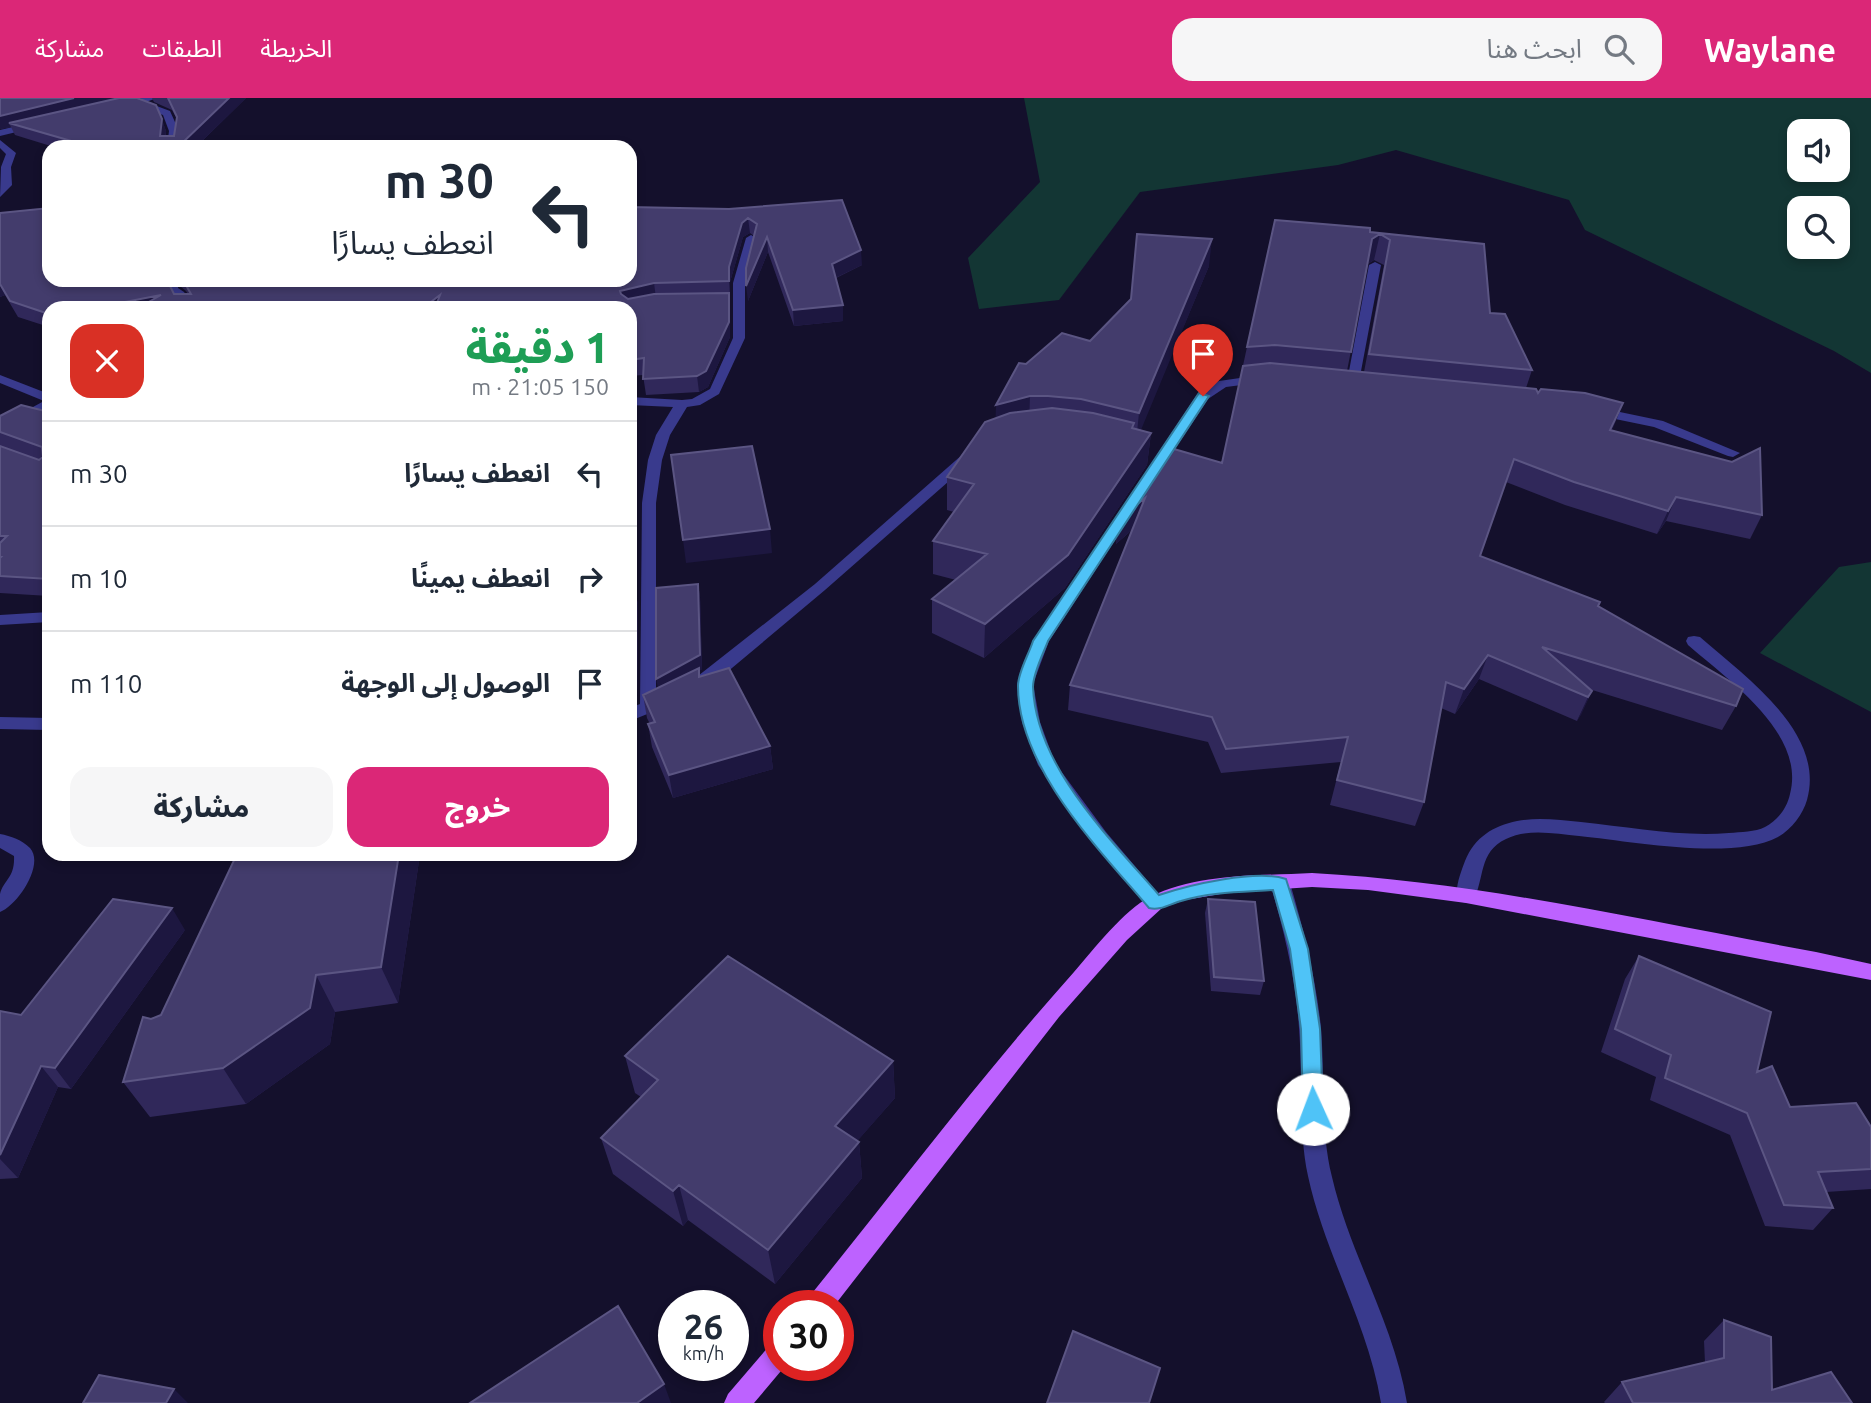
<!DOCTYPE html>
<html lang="ar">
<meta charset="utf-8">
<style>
:root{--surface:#fff;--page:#f6f6f7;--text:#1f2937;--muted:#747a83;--line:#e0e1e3;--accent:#db2777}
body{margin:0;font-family:Ubuntu,"Noto Sans Arabic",sans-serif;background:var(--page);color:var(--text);direction:rtl;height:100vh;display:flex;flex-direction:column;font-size:26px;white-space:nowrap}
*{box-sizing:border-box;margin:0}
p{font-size:23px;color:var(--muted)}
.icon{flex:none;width:38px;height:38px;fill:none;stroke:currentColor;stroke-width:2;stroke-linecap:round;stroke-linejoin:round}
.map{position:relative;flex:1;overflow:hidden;direction:ltr}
.sheet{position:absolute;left:42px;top:203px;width:595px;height:560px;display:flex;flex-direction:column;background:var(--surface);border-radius:21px;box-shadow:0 4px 10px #0003;direction:rtl}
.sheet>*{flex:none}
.banner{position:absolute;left:42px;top:42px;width:595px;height:147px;border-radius:21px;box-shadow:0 4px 10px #0003;direction:rtl;background:#fff;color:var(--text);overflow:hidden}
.controls{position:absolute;left:1787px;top:21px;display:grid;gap:14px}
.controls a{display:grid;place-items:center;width:63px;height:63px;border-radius:14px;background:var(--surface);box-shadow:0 4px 10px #0003;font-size:35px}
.speed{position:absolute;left:658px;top:1192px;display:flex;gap:14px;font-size:35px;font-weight:700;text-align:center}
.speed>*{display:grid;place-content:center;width:91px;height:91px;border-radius:50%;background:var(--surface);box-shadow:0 4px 10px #0003;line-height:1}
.speed small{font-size:18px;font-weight:400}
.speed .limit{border:10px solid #d22;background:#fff;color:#111}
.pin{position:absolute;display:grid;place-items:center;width:60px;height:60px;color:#fff;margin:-72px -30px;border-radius:50% 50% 50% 0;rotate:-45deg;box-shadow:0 0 7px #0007}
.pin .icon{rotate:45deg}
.me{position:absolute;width:77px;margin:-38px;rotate:358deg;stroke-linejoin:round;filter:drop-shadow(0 0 5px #0008)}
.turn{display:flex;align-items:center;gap:24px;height:147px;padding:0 28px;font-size:32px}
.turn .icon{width:91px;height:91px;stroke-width:2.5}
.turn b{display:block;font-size:49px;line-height:60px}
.round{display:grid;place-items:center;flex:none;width:74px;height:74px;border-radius:21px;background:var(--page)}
.head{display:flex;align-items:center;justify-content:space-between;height:119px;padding:0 28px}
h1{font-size:42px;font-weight:800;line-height:52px;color:#1e9e55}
.action{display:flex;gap:14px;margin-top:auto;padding:14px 28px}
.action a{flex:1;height:80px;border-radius:21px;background:var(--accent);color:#fff;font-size:28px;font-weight:800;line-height:80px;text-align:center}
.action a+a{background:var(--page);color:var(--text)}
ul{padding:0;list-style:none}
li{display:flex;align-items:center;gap:21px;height:105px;padding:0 28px;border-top:2px solid var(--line)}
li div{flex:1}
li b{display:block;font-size:26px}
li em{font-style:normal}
header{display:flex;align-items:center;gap:42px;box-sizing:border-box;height:98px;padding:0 35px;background:var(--accent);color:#fff}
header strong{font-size:33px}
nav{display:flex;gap:38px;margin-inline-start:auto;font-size:24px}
.search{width:490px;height:63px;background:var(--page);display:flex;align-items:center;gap:18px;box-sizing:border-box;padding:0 24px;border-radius:21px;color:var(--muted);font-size:26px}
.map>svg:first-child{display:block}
.green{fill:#133634;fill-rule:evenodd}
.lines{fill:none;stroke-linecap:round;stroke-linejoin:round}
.minor{fill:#393a8d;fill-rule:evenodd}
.major{fill:#bd62ff;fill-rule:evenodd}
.wall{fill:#30285a;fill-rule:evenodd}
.shaded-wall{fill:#1d1740}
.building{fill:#433c6c;stroke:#5b5583;stroke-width:2}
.route{fill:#4fc3f7;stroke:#337fa1;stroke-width:2}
</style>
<header>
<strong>Waylane</strong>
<div class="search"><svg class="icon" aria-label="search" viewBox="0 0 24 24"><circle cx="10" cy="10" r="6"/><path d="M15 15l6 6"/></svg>ابحث هنا</div>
<nav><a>الخريطة</a><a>الطبقات</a><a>مشاركة</a></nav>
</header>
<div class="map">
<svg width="1871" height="1305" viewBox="0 0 1871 1305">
<rect width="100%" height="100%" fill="#14102c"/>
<!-- green -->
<path class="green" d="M1024 0H1871V275L1834 253 1585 132 1569 102 1396 52 1338 67 1140 94 1059 202 979 211 968 160 1040 84ZM1799 33H1838V72H1799ZM1799 110H1838V149H1799Z
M1871 464V614L1760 555 1839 469Z"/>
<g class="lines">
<!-- minor -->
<path class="minor" d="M142 0H157L146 4 170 13 179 33 177 49H167L169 33 163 17 135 7 123 10 119 7Z
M34 24 39 27 37 29 0 38V32Z
M0 42 16 55 11 69 12 87 0 99 1 69 6 56 0 50Z
M250 44 253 45V49H229Z
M751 137 756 140 745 185V240L719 296 700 307 687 309 670 337 662 362 656 405V600L666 596 674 602 672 606 630 623V610L640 606 642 405 648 362 656 337 673 309 630 307V299L682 302 692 301 710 291 733 240V185L746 140Z
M1375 164 1381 167 1358 289 1352 293 1346 289 1369 167Z
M166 182H178V190L184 194 195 210H183L176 198 166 191Z
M0 277 49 296V310L0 336V327L44 303 0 285Z
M1261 277 1267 281 1265 284 1226 289 1208 301 1161 372H1151L1149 369 1198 295 1219 283Z
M1596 309 1663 323 1740 355 1733 359 1728 358 1654 329 1591 316V310Z
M968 355 975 359 973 362 825 492 726 575 703 589H691L689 585 815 486 963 356Z
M1131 403 1138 407 1049 543 1033 586 1040 624 1055 665 1106 734 1162 800 1165 805 1162 810 1155 813 1148 810 1092 744 1038 667 1022 624 1017 586 1033 543 1126 404Z
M49 514V524L0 527V517Z
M1694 538 1700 539C1744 578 1826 634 1807 702 1803 716 1792 731 1778 739 1733 763 1630 743 1579 738 1556 736 1528 730 1506 741 1478 754 1485 781 1473 803L1466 805 1459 803C1453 793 1461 774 1465 763 1475 739 1493 728 1517 723 1538 719 1560 722 1581 724 1630 729 1680 739 1729 735 1741 734 1755 734 1765 729 1778 722 1787 710 1790 696 1806 635 1728 582 1688 547L1686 543 1688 539Z
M0 619 49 620V632L0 631Z
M0 736C11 738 22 742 30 750 45 767 17 808 0 814 0 808 0 801 0 796 4 781 15 780 14 758L0 750Z
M1280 778 1287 780 1290 785C1304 833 1316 881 1321 930 1325 980 1320 1030 1332 1079 1350 1157 1394 1225 1407 1305H1381C1368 1225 1325 1157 1308 1078 1298 1030 1303 980 1299 930 1296 881 1284 833 1270 785L1273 780Z"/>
<!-- major -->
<path class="major" d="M1312 775C1481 784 1650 824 1816 854L1871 866V882L1466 805 1368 792 1312 789 1232 794 1185 802 1162 810 1127 842 1059 919 834 1208H806L809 1199C897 1090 981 978 1074 874 1093 852 1125 811 1150 799 1198 775 1260 778 1312 775Z
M779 1243V1267H786L754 1305H724L728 1296 770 1247Z"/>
</g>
<!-- wall -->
<path class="wall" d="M0 0 156 7 166 33V38H174L177 21 172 12 154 4 152 0H246L196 49H54L15 37 11 29 0 31Z
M729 111 862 167 836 180 843 223 794 228 768 154 748 203 754 138 750 135 743 139 730 184V198H729L730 211V239L708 289 699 294 646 297 643 277 630 278V210H49V229L18 219 5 197 0 199V115L174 196H188L186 193 181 189 178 182H630Z
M1370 134 1484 146 1490 215 1532 272 1526 290 1538 295 1612 332 1762 417 1750 441 1666 423 1657 436 1565 407 1506 384 1480 459 1600 504 1599 508 1736 608 1722 632 1589 591 1592 593 1577 623 1479 581 1455 616 1441 610 1424 704 1415 728 1330 707 1341 664 1221 675 1208 644 1068 612 1070 587 1132 432 1116 446 1118 422 1222 365 1247 249ZM1374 162 1384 167 1364 274 1347 273 1368 166Z
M1209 168 1140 332 1151 335 1147 367 1065 490 984 560 932 535V501L956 482 933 476V443L954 414 947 412V379L995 321 1026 266 1090 243Z
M49 314V498L0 495V348L40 361 0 348V318Z
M630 480 638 506 637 598 630 581Z
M698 486 700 499 702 571 699 573 700 578 770 648 773 671 673 700 652 649 648 626H650L647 620 643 597 658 590Z
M237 756H420L398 905 335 914 330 946 246 1006 150 1019 123 984 151 921 161 917Z
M1208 801 1264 883 1260 897 1211 893 1205 815Z
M185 832 71 991 58 989 18 1080 0 1081V913L21 917Z
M1639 858 1757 974 1790 1009 1871 1029V1091L1826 1094 1833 1110 1813 1132 1765 1128 1730 1037 1650 1002 1656 979 1601 954 1625 881Z
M625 958 893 963 895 1000 857 1043 859 1044 862 1080 775 1186 688 1122 683 1128 613 1076 601 1040 641 999 635 995Z
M1724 1222 1772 1292 1852 1305H1605L1604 1304 1622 1284 1705 1265 1704 1243Z"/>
<!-- shaded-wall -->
<path class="shaded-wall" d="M74 0H130L9 25 11 29 0 31V18Z
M229 0H246L196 49H178Z
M162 21 166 33 165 49 160 38Z
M748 120 750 135 743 139 730 184V198L729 183V169L742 125Z
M1380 136 1374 162 1366 167 1372 141Z
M767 139 768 154 748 203 746 188Z
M1212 141 1209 168 1136 344 1139 315Z
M861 152 862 167 833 181 832 166Z
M654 185 656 200 623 208 620 193Z
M0 187 5 197 0 199Z
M729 195 730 211V239L708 289 699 294 697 278Z
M161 197 167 210H94Z
M440 197 443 210H423Z
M843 207V223L794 228 793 212Z
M1030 298 1029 327 995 336 996 307Z
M1623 305 1614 328 1601 354 1610 332Z
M1151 335 1147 367 1065 490 984 560 985 526Z
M1676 399 1666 423 1657 436 1668 413Z
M1145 400 1142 423 1116 446 1118 422Z
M770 431 772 455 686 465 683 442Z
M633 479 638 506 637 598 632 571Z
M698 486 700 499 702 571 699 573 702 593 659 595 656 581Z
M1488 557 1479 581 1455 616 1464 591Z
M1592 593 1581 617 1577 623 1588 599Z
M770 648 773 671 673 700 669 677Z
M399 756H420L398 905 381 869Z
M172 810 185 832 71 991 55 970Z
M316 877 335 914 330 946 246 1006 223 970Z
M893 963 895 1000 839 1064 835 1028Z
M41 968 58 989 18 1080 0 1061V1057Z
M859 1044 862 1080 775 1186 768 1152Z
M679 1087 688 1122 683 1128 673 1093Z
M664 1286 671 1305H637Z
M174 1291 188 1305H166Z"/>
<!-- building -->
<path class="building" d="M0 0H74L0 18Z
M119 0H137L156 7 162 21 160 38H174L177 19 168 0H229L178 49H92L9 25Z
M842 102 861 152 832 166 843 207 793 212 767 139 746 188V170L757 126 748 120 742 125 729 169V183L654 185 620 193 621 196 628 201 654 196 729 195V224L706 273 697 278 643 281 644 260 630 262V210H435L440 197 423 210H138L161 197 94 210H49V216L10 203 0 186V115L49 110V182H164L168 184 174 196H191L183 182H630V109L729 111Z
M1275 122 1370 130V134L1484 146 1490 215 1505 216 1532 272 1369 256 1390 142 1380 136 1372 141 1351 254 1275 247 1247 249Z
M1137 136 1212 141 1139 315 1081 301 1048 298H1030L996 307 1019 265 1026 266 1062 235 1090 243 1131 201Z
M1270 265 1536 291 1538 295 1541 291 1585 295 1623 305 1610 332 1732 364 1760 350 1762 417 1676 399 1668 413 1574 384 1514 361 1480 458 1600 504 1598 508 1743 591 1736 608 1542 549 1592 593 1588 599 1488 557 1464 591 1446 584 1424 704 1337 682 1348 639 1226 651 1212 619 1070 587 1145 400 1118 422 1167 349 1222 365 1243 268Z
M21 307 49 314V481L0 478V460L1 459H0V445L7 438H0V348L39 362 43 359 42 349 0 334V318Z
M1052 310 1093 315 1134 325 1132 330 1151 335 1068 457 985 526 932 501 987 456 933 443 974 386 947 379 985 324 1010 315Z
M752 348 770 431 683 442 671 357Z
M633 479 632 571 630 566V480Z
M698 486 700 557 656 581V490Z
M699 570V579L729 570 770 648 669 677 648 626 655 624 643 597Z
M237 756H399L381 869 316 877 310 910 223 970 123 984 143 919 151 921 161 917Z
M113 801 172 810 55 970 41 968 0 1057V913L21 917Z
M1208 801 1255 804 1264 883 1214 879Z
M728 858 893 963 835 1028 859 1044 768 1152 679 1087 673 1093 601 1040 658 982 625 958Z
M1639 858 1771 914 1757 974 1772 968 1790 1009 1856 1005 1871 1029V1071L1818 1074 1833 1110 1784 1107 1747 1015 1665 980 1671 957 1615 931Z
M618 1208 664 1286 637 1305H470Z
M1724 1222 1771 1239 1772 1292 1831 1274 1852 1305H1633L1622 1284 1724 1260Z
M1073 1233 1160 1270 1149 1305H1047Z
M99 1277 174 1291 166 1305H83Z"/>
<!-- route -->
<path class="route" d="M1199 295 1209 298 1048 543C1043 556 1033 575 1033 589 1036 669 1109 739 1159 797 1189 787 1256 771 1286 781L1308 851 1320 931 1323 1011 1320 1017 1313 1020 1306 1017 1303 1011 1301 931 1290 851 1273 792C1242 794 1210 794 1181 803 1170 806 1160 813 1149 810 1099 751 1018 670 1018 588 1018 574 1029 556 1033 543Z"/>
</svg>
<div class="controls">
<a><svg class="icon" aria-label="sound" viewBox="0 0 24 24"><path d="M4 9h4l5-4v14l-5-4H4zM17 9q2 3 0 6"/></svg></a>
<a><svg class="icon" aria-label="search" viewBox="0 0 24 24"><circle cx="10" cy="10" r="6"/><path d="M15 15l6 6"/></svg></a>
</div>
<div class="speed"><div>26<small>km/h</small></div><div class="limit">30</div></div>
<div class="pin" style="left:1203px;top:298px;background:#d93025"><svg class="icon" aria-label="arrive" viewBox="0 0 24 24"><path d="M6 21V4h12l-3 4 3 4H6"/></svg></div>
<svg class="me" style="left:1313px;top:1011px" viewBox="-20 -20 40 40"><circle r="19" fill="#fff"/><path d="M0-13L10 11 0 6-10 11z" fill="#4fc3f7"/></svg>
<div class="banner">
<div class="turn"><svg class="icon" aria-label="left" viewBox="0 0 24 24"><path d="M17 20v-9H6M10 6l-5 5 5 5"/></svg><div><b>30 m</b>انعطف يسارًا</div></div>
</div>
<section class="sheet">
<div class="head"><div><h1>1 دقيقة</h1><p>150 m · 21:05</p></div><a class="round" style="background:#d93025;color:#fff"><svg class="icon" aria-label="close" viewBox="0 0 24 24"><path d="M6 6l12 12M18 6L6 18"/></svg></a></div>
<ul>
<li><svg class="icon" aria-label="left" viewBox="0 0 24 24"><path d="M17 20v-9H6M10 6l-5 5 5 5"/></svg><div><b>انعطف يسارًا</b></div><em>30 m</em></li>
<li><svg class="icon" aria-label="right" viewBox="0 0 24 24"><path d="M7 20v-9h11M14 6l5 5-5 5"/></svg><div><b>انعطف يمينًا</b></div><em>10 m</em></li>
<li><svg class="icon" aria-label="arrive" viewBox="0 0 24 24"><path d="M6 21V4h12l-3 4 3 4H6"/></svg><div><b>الوصول إلى الوجهة</b></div><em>110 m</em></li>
</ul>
<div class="action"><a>خروج</a><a>مشاركة</a></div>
</section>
</div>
